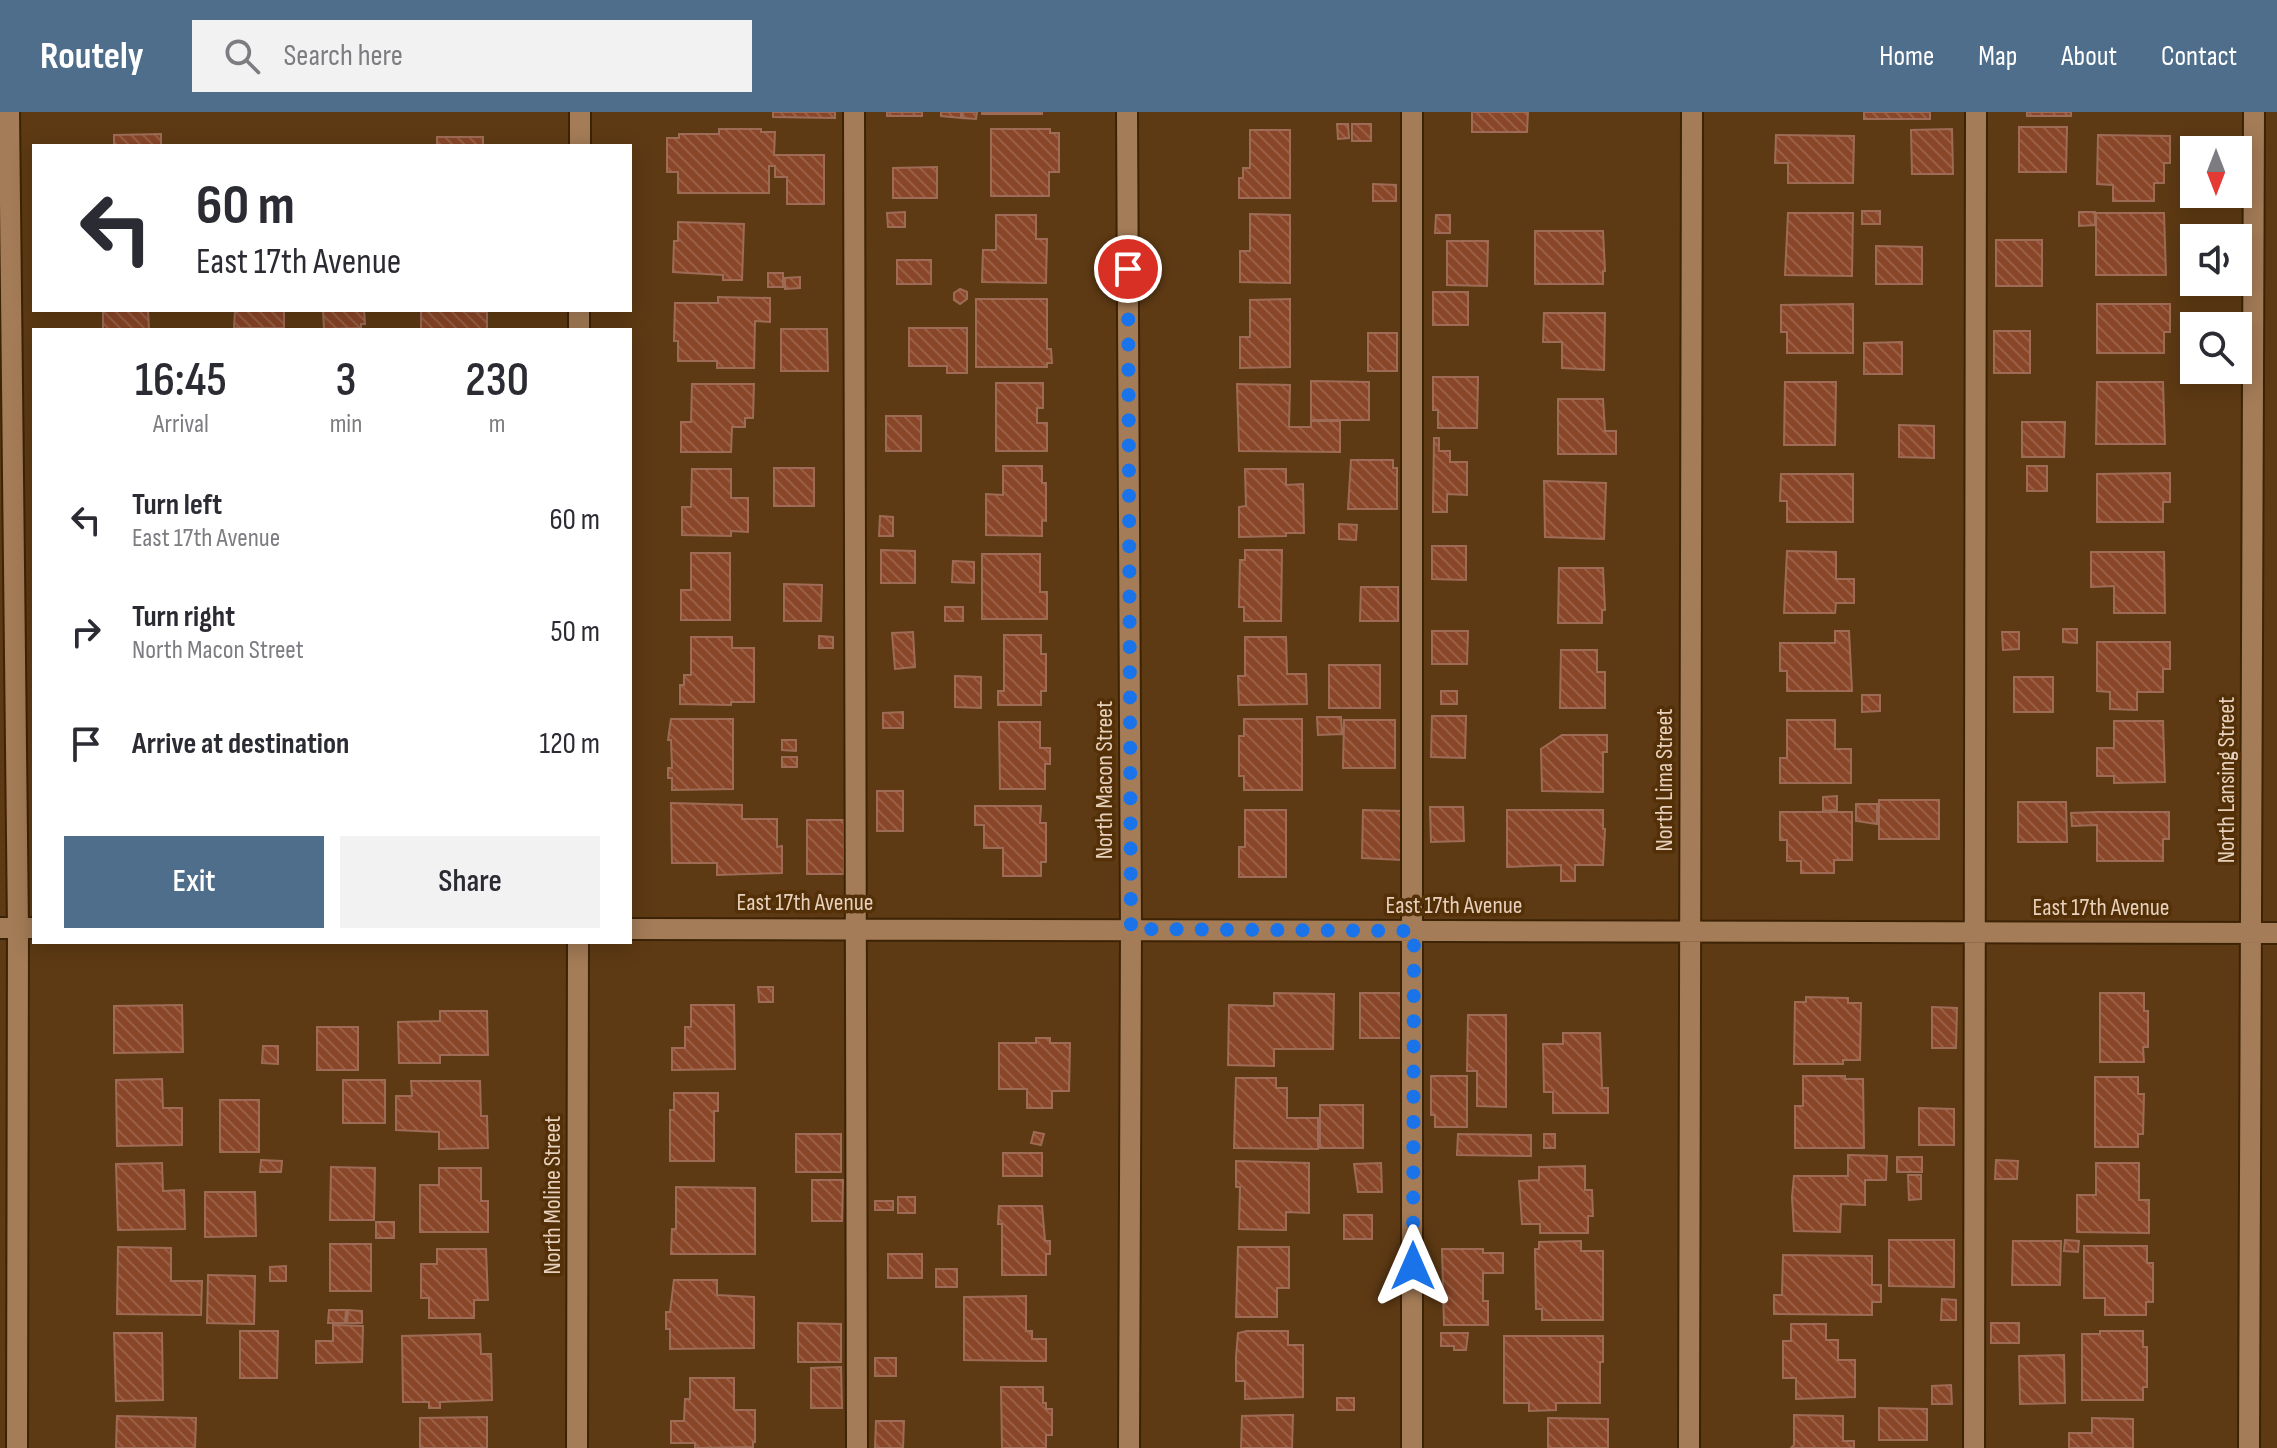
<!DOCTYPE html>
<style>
:root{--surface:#fff;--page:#f2f2f3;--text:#2b2b33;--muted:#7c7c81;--accent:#4e6e8c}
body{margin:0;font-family:"Sofia Sans Condensed",sans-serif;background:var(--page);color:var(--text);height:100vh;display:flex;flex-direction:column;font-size:30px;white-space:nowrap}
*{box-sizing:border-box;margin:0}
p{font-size:26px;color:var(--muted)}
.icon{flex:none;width:44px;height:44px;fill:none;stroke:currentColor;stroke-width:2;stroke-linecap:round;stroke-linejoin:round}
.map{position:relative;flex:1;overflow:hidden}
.details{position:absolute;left:32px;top:216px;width:600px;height:616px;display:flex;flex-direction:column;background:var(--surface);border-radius:0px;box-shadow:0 4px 20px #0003}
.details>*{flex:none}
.top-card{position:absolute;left:32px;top:32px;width:600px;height:168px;border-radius:0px;box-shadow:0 4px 20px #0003;background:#fff;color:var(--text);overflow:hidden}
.needle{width:52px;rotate:180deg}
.tools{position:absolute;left:2180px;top:24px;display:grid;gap:16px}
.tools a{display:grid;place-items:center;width:72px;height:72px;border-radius:0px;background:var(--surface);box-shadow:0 4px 20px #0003;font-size:40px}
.pin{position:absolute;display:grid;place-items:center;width:68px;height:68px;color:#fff;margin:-34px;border:4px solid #fff;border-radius:50%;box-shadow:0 2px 8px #0007}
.me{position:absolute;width:88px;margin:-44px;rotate:0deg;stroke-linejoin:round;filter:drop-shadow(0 0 6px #0008)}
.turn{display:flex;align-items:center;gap:28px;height:168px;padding:0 32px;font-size:36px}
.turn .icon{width:104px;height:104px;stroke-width:2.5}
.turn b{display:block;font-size:56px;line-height:68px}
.eta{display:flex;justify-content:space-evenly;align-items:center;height:136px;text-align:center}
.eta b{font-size:48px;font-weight:600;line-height:56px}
.primary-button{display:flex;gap:16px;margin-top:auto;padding:16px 32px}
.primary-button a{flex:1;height:92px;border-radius:0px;background:var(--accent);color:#fff;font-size:32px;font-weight:600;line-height:92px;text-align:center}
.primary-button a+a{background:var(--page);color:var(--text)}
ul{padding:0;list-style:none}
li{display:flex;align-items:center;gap:24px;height:112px;padding:0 32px}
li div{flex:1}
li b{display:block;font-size:30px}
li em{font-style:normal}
header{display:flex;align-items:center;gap:48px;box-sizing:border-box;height:112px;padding:0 40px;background:var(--accent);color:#fff}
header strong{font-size:38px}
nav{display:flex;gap:44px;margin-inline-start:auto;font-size:28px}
.search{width:560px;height:72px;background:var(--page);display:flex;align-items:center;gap:20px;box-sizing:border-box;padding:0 28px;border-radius:0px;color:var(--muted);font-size:30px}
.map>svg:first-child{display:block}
.building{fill:url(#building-back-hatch);stroke:#9e6c56;stroke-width:2}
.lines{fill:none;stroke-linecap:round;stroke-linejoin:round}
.minor-casing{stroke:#3d2306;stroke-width:24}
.minor{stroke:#a47c57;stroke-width:20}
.route{stroke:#1a73e8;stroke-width:14;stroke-dasharray:0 25.2}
.labels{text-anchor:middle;stroke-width:7;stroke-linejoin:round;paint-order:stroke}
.street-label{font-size:24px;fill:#e7d1bd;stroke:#533007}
</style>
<header>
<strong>Routely</strong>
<div class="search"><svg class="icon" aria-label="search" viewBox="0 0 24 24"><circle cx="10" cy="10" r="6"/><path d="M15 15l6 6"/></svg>Search here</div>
<nav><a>Home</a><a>Map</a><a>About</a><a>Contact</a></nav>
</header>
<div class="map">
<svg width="2277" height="1336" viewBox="0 0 2277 1336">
<defs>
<pattern id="building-back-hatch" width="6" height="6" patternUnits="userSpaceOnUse" patternTransform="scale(2)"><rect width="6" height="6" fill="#894628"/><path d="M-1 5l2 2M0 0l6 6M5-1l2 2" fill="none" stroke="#9a6045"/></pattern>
</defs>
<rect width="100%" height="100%" fill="#5e3a14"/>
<!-- building -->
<path class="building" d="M773 0H835V6L773 5Z
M887 0H922V4H887Z
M941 0H961V6L941 4Z
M963 0H977L976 7 962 6Z
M982 0H1042V2H982Z
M1472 0H1528L1527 20H1472Z
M1864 0H1930V7H1864Z
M2027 0H2071V4H2027Z
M1337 12H1348L1349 26 1338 27Z
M1352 12H1371V29H1352Z
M2019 15H2067L2066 60H2019Z
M719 17H761V20H775L774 43H824V92H787V65H775V54H769V81H678V60H667V26H679V22H719Z
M991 17H1050V21H1059V60H1049V84H991Z
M1952 17 1953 62H1912L1911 18Z
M1250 18H1290V86H1239V66H1243V56H1250Z
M161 22V34H114V23Z
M1776 23 1854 24 1853 71H1788V51H1775Z
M2098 23 2170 24V51H2164V71H2154V89H2113V73L2097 72Z
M437 25H483V34H437Z
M937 55V86H893V56Z
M1373 72 1396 73V89H1373Z
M1862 99H1880V112H1862Z
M905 100V115H888L887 101Z
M2079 100H2095V113L2079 114Z
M1788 101H1853L1852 164 1785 163Z
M2096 101H2164L2166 163H2096Z
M1250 102 1290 103V171L1240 170V139H1250Z
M996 103H1036V127H1047L1046 171 982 170 983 138H996Z
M1436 103H1450V121H1435Z
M678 110 744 112 742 168H723V163L673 160 674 129H678Z
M1535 119H1603L1605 159H1603V172H1535Z
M1996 128H2042V174H1996Z
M1447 129H1488L1487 174 1447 173Z
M1876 134 1922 135V172H1876Z
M897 148H931V172H897Z
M768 161H783V175H768Z
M800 165V176L785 177V166Z
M960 177 967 180V187L960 192 954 188V181Z
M1433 180H1468V213H1433Z
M718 185 770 186V210L755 209 754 256H717V249H678V229H674L675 191H718Z
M976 187H1047V237H1051L1052 251H1047V255H976Z
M1290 187V255L1240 256V225H1250V188Z
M1853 192V241H1787V220H1781V193Z
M2097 192H2170V220H2164V241H2097Z
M103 198H148L149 218H103Z
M235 198H284V216H234Z
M323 198H364L365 212H361V216L324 217Z
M421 198 487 200V218H421Z
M1544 201H1605L1604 258 1562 256V230H1543Z
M909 216H967V261H947V254H909Z
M781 217H827L828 259H781Z
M1994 219H2030V261H1994Z
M1368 221H1397V259H1368Z
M1902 230V262H1864V231Z
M1433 265H1478L1477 316H1438V298H1433Z
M1311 269 1369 270V308H1311Z
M1785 270H1836L1835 333H1784Z
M2097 270H2163L2165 332H2096Z
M996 271H1043V296H1037V311H1047V339H996Z
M692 272H754L753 306H745V315H732L731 340H681V310H691Z
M1237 272 1290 273 1289 315H1311V309H1340V340L1239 339Z
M1558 287H1603L1605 319H1616V342H1558Z
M886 304H921V339H886Z
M2022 310H2065L2064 345H2022Z
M1899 313 1934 314V346L1899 345Z
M1434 326H1439V339H1450V350H1467V383L1447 382V400H1433Z
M1351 348H1393V356H1397V397H1348Z
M1003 354H1042V371H1046V409L1042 408V424L986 423V382L1003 383Z
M2027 354H2047V379H2027Z
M774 356H814V394H774Z
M692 357H731V386H748V420L731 419V424L682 423V395H691Z
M1245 357H1286V373L1303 372 1304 421H1286V424L1239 425V395L1246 394Z
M2170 361V390H2163V410H2097V362Z
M1781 362H1853V410H1787V389H1780Z
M1544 369 1606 371 1604 427 1545 425Z
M880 404 893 405V424H879Z
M1339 412 1357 413 1356 428 1339 427Z
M1432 434H1466V468L1432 467Z
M881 438 915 439V471H881Z
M1245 438H1282L1281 509H1244V495H1239L1240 448H1245Z
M1787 439 1836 440V467H1854V491H1836L1835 501H1784Z
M2091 440H2164L2165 501H2114V474L2091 475Z
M691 441H730V508H681V478H691Z
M982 442H1040V480H1047V507H982Z
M953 449 974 450V471L952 470Z
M1559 456H1603L1605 498H1602V511H1558Z
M784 472 822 473 821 509H784Z
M1361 475H1398V509H1360Z
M945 495H963V509H945Z
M2063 517H2077V531L2063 530Z
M1432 519H1468L1467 552H1432Z
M1835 519H1849L1852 579H1787V559H1780V531H1835Z
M913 520 915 555 895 557 892 521Z
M2002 520H2019V537L2003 538Z
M1004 523H1041V542H1046V579H1041V593H998V579H1004Z
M819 524 833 525V536H819Z
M691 525H732V536H754V590H731V593L680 592V573H684V563H691Z
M1245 525H1286L1287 562H1306L1307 592 1239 593 1238 564H1245Z
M2097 530H2170V557H2163V580H2137V598L2110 597V580L2097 579Z
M1561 538H1597V560H1605V596H1560Z
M1329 553H1380V596H1329Z
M955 564 981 565V596L955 595Z
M2014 565H2053V600H2014Z
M1441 579H1457V592H1441Z
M1862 583H1880V599L1862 600Z
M903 600V616H883V601Z
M1432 604H1466L1465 646 1431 645Z
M1317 605H1341L1342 622 1318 623Z
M671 607H733V677L672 678V666H668V656H672L671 628H668Z
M1244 607H1302V678H1244V664H1239V624H1244Z
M1344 608H1395V656H1343Z
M1787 608H1835V637H1851V671H1780V646H1787Z
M2114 609H2163L2165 670 2114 671V664H2097V636H2114Z
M999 610H1040V636H1050V652H1045V677H1000Z
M1562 623H1607V640H1603V680L1542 679 1541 637Z
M782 628H796V639L782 638Z
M782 645H797V655H782Z
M877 679H903V719H877Z
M1837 684V698L1823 699V685Z
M1879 688H1939V727H1879Z
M2018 690H2066L2067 730H2018Z
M671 691 742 693V707H777V735L782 734V761L717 763V751H672Z
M1856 692H1877V712L1856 709Z
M975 694H1041L1040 711H1046V750H1041V764H1003V736H984V713H975Z
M1430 695H1463L1464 729 1431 730Z
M1245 698H1286V765H1239V735H1245Z
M1363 698 1403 699 1402 748 1362 746Z
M1507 698H1603V717H1605L1603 753H1575V769H1561V753L1507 755Z
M1780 700H1852V748H1834V761H1801V749H1787V728H1780Z
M2097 700H2169V727H2163V749H2097V713L2072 714 2071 701Z
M807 708H844V762H807Z
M758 875H773V890H759Z
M1274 881 1334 882 1333 937H1274V954L1228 953 1229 893 1274 894Z
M1360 881H1401V926H1360Z
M2100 881H2144V899H2148V935H2143L2144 950H2100Z
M1806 885 1848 886V891H1861L1860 948H1843V952H1794L1795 890H1806Z
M182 893 183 940 114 941V894Z
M691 893H734L735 957 672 958V936H685V915H691Z
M1932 895 1957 896 1956 936H1932Z
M440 899H487L488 943H440V951H399L398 910 440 909Z
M1468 903H1506V995L1477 994V959H1467Z
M317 915H358V958H317Z
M1563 921H1600L1602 976H1608V1001H1553V980H1544L1543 932H1563Z
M1036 926H1050V931H1070L1069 979H1052V996H1027V977H999V931H1036Z
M263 934H278V952L262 951Z
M1431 964H1467V1015H1435V1003H1431Z
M1803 964H1845V967H1863L1864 1036H1795V994H1803Z
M2095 965H2138V982H2144L2143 1022H2138V1035H2095Z
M1236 966H1276V976H1287V1006H1318V1037L1234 1036Z
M162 967 163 996H182V1033L117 1034 116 968Z
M343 968H385V1011H343Z
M411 969H480L481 1004H487L488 1036 439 1037V1020L396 1018V984H412Z
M674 981H718V999H714V1049H670V998H674Z
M220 988H259V1040H220Z
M1320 993H1363V1036H1320Z
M1919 996 1954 997V1033H1919Z
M1034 1020 1044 1022 1041 1033 1031 1031Z
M796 1022H841V1060H796Z
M1458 1022 1531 1023V1044L1457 1043Z
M1544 1022H1555V1036H1544Z
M1003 1041H1042V1064H1003Z
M1848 1043 1887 1044 1886 1068H1865V1093L1841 1092 1840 1120 1794 1119 1792 1085 1794 1064H1848Z
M1897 1045H1922V1060H1897Z
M261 1048 282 1049 281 1060H260Z
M1996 1048 2018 1049 2017 1067H1995Z
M1236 1049 1309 1051V1101L1286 1100V1118L1239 1117 1240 1075H1236Z
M162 1051 163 1079 184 1078 185 1117 118 1118 116 1052Z
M1381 1051 1382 1080H1358L1354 1052Z
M2096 1051H2139V1088H2149V1121L2077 1120V1083H2096Z
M1585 1054V1078H1592L1593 1104H1588V1121H1540V1112H1522L1519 1069 1539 1068V1055Z
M331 1055 375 1056 374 1108H330Z
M439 1056H481V1089H488V1120H420V1073H439Z
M1908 1063H1921V1087L1909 1088Z
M812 1068H843L842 1109H812Z
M676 1075 755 1076V1142H671L672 1117H676Z
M205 1080H255L256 1124 205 1125Z
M898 1085H915V1101H898Z
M875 1089H893V1098H875Z
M999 1094H1042L1045 1129H1050V1142H1046V1163H1002V1112H998Z
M1344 1103H1372V1127H1344Z
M376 1110H394V1126H376Z
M1889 1128H1954V1175L1889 1174Z
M2065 1128 2079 1129 2078 1140 2064 1139Z
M1581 1129V1139H1603V1208H1542V1197H1536L1535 1137H1539V1130Z
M2013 1129H2061L2060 1173H2012Z
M330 1132H371V1179H330Z
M2084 1134H2147V1151H2153V1190H2146V1203H2105V1186H2084Z
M118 1135 171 1136V1169H202L201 1203 117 1202Z
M1238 1135H1289V1176H1277V1205H1236Z
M437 1137H486L488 1188H474V1206H429V1186H421V1152H437Z
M1442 1137H1483V1141H1503V1161H1483V1189H1488V1213H1444Z
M888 1142H922V1166H888Z
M1783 1143 1872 1144V1173H1881V1190H1872V1203L1774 1202V1183H1782Z
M286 1154V1169H270V1155Z
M936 1157H957V1175H936Z
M208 1163 255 1164 254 1212 207 1211Z
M674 1168H717V1183L754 1185V1236L670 1237V1217H666V1200H670Z
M1026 1184V1219H1032V1227H1046V1249L964 1248V1185Z
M1942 1187 1956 1188V1208H1941Z
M329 1198H346L345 1211H328Z
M348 1198 362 1199V1211H347Z
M798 1211 841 1212V1250H798Z
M1991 1211H2019V1231H1991Z
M1791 1212H1826V1228H1838V1248H1855V1285L1796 1287V1266H1783V1229H1791Z
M333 1213 363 1214 362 1250 316 1251V1229H333Z
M240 1219H278L277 1266H240Z
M1247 1219H1288V1233H1303V1285L1245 1287V1269H1236V1245L1238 1221Z
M2100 1219H2143V1235H2147V1275H2143V1288H2082V1222H2100Z
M114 1221H162L163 1288 116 1289Z
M1441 1221H1468L1466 1238H1454V1234H1441Z
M480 1222 481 1242H491L492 1288 440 1290V1296H429V1290H403L402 1224Z
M1504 1224H1603V1250H1600V1291H1556V1298L1529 1299V1291H1504Z
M2064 1243 2065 1291 2020 1292 2019 1244Z
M875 1246H896V1264H875Z
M841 1255 842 1296H811V1256Z
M690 1266H734V1298H755V1330H753V1335L695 1336V1331H671V1309H684L685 1287H690Z
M1951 1273 1952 1292H1932V1274Z
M1001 1275H1043V1291H1046V1297H1052V1323H1046V1336H1002Z
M1337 1286H1354V1298H1337Z
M1879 1296 1927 1297V1328H1879Z
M1281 1303H1293L1292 1336H1241L1242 1304Z
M1794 1303 1843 1304V1329H1854V1336H1791L1794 1333Z
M117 1304 196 1306 195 1336H116Z
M487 1305V1336H420V1306Z
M1548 1306 1608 1307V1336H1548Z
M2092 1306 2133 1307V1336H2069V1321H2092Z
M876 1309H904L903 1336H875Z"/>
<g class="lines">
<defs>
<path id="minor" d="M9 0 18 816 17 1336
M854 0 857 1336
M1127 0 1131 817 1129 1336
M1412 0V1336
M580 34V0
M579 218V198
M0 816H34
M630 817 2277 821
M577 1336 578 830
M1689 1336 1692 0
M1974 1336 1976 0
M2249 1336 2254 0"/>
</defs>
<!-- minor casing -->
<use href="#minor" class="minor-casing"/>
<!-- minor -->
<use href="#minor" class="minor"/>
</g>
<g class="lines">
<!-- route -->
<path class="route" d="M1128 157 1131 817 1414 819 1413 1154"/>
</g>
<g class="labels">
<!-- street labels -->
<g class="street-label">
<text transform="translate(1104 668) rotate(-90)" y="8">North Macon Street</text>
<text transform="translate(1664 668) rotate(-90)" y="8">North Lima Street</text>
<text transform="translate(2226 668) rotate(-90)" y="8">North Lansing Street</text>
<text x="805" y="798">East 17th Avenue</text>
<text x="1454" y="801">East 17th Avenue</text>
<text x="2101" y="803">East 17th Avenue</text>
<text transform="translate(552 1083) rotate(-90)" y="8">North Moline Street</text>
</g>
</g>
</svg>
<div class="tools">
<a><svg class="needle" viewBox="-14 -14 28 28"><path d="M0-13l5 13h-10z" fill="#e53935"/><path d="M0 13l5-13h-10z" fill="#7c7c81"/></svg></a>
<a><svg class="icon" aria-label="sound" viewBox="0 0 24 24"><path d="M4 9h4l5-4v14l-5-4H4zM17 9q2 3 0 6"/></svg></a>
<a><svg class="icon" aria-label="search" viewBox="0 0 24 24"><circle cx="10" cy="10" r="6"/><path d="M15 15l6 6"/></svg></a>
</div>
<div class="pin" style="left:1128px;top:157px;background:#d93025"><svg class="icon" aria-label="arrive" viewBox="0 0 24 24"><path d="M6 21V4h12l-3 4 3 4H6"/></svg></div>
<svg class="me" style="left:1413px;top:1154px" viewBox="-20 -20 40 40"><path d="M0-17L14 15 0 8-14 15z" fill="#1a73e8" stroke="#fff" stroke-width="4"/></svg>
<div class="top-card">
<div class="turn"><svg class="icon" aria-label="left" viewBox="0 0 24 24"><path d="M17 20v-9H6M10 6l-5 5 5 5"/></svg><div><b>60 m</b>East 17th Avenue</div></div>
</div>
<section class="details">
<div class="eta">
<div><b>16:45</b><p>Arrival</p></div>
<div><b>3</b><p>min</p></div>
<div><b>230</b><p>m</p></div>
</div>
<ul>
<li><svg class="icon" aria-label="left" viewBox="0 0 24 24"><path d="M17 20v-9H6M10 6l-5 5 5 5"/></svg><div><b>Turn left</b><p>East 17th Avenue</p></div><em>60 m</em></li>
<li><svg class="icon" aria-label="right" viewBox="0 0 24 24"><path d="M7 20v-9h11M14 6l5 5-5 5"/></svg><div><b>Turn right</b><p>North Macon Street</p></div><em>50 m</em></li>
<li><svg class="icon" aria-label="arrive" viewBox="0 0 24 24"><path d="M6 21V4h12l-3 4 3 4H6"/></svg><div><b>Arrive at destination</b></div><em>120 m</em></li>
</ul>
<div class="primary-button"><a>Exit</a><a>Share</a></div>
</section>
</div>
